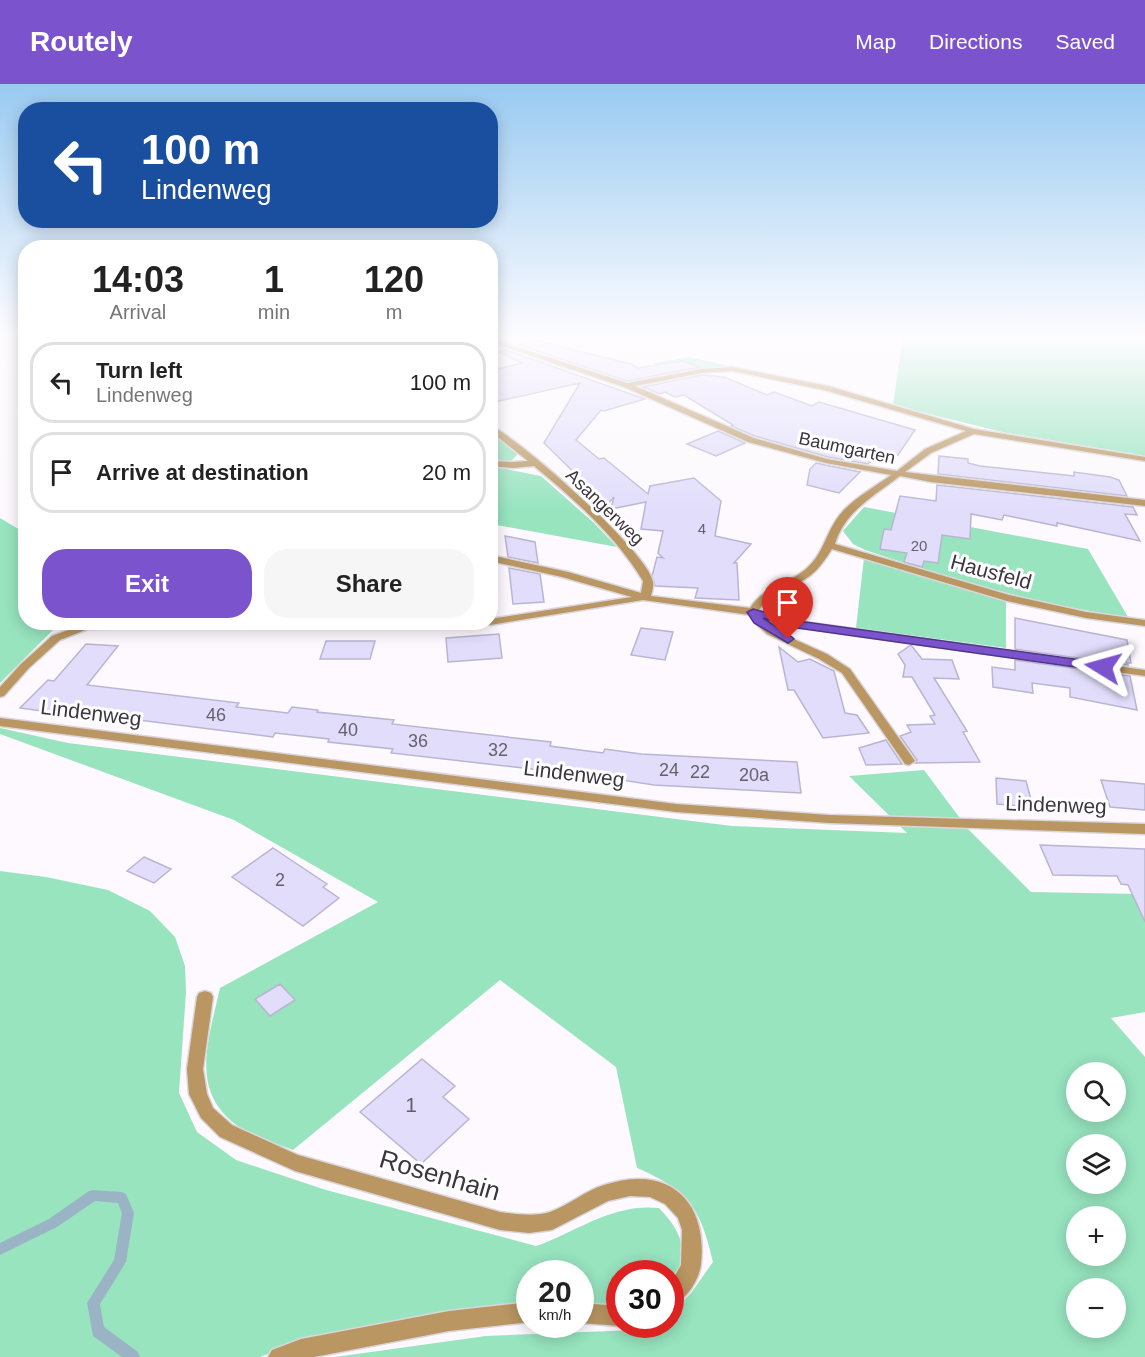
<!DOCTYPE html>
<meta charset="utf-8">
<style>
:root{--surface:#fff;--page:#f6f6f6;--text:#222;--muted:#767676;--line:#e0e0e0;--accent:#7b54cd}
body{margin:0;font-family:Arial,sans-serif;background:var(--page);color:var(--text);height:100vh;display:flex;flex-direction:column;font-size:22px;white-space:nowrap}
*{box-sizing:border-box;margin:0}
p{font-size:20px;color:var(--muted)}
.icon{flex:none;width:33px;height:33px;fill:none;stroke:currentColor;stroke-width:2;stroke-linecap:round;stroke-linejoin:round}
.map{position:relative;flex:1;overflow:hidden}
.sheet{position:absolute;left:18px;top:156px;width:480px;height:390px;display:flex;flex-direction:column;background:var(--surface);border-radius:24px;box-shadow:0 3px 15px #0003}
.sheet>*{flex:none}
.top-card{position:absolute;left:18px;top:18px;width:480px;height:126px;border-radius:24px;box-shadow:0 3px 15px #0003;background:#1a4fa0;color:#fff;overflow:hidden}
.fabs{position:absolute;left:1066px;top:978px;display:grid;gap:12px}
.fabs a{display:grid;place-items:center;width:60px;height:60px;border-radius:50%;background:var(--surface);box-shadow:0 3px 15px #0003;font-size:30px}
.speed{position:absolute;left:516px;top:1176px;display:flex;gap:12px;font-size:30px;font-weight:700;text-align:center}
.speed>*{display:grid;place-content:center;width:78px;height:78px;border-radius:50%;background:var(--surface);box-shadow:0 3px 15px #0003;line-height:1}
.speed small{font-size:15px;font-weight:400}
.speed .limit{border:9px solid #d22;background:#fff;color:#111}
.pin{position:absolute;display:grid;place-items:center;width:51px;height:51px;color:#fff;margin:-62px -26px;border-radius:50% 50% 50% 0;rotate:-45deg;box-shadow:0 0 6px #0007}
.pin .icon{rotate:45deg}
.me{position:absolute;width:66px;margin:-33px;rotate:278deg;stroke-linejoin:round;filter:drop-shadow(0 0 4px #0008)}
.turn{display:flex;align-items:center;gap:21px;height:126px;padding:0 24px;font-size:27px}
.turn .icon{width:78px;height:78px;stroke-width:2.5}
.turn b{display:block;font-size:42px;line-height:51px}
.eta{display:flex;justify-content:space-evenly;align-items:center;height:102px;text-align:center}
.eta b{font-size:36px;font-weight:700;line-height:42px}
.cta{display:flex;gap:12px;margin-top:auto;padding:12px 24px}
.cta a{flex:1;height:69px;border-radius:24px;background:var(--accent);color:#fff;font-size:24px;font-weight:700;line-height:69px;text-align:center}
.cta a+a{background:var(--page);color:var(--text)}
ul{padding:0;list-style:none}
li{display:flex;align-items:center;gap:18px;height:81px;margin:0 12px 9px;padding:0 12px;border:3px solid var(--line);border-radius:24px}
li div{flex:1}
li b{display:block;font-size:22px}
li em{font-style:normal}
header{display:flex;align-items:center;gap:36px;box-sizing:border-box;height:84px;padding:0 30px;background:var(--accent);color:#fff}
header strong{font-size:28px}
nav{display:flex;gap:33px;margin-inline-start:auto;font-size:21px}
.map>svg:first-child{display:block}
.green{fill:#97e4bf;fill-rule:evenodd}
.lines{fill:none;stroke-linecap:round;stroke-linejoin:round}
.stream{fill:#9bb4c5;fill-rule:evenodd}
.building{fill:#e1ddfb;stroke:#b9b5d1;stroke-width:1.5}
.minor-casing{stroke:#dad6dc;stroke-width:3}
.minor{fill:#b99662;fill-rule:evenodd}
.route{fill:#7b54cd;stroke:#503785;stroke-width:1.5}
.labels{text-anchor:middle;stroke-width:6;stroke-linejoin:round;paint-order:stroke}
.far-number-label{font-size:15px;fill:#665f6e}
.far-street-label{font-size:18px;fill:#3d353f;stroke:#fff}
.number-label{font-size:18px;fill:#665f6e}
.street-label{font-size:21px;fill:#3d353f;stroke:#fff}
.near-number-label{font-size:21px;fill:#665f6e}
.near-street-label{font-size:26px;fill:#3d353f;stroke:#fff}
</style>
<header>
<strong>Routely</strong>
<nav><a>Map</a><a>Directions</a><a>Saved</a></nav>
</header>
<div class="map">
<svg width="1145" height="1273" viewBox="0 0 1145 1273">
<rect width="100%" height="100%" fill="#fdf9fe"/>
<!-- green -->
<path class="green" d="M903 251H1145V372L1002 348 893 321Z
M690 273 738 284 706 283 669 290 653 279Z
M490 348 518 370 511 377 491 376Z
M491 382 541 392 594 439 617 463 491 440Z
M864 423 1088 465 1128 533C1038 521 951 495 865 466L853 460 843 447Z
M0 434 25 449 26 538 60 539 0 599Z
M864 474 1006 517V564L856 544Z
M0 644 68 659 732 742 907 749 849 692 924 686 968 745 1031 808 1140 810 1145 817V928L1111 934 1145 973V1273H335L486 1252 636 1246 649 1241 670 1240 671 1230 691 1209 713 1178C701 1124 688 1106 637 1084L616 983 500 896 293 1066C278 1060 259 1055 245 1047 187 1011 208 959 220 904L378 818 234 736 0 650ZM1077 988H1116V1028H1077ZM1077 1060H1116V1100H1077ZM1077 1132H1116V1172H1077ZM1077 1204H1116V1244H1077Z
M0 787 46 793 108 806 150 827 175 853 185 882 186 908 179 1009 197 1048 236 1076 326 1106 536 1162C578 1147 613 1119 659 1124 688 1154 688 1174 671 1211L670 1190H620L619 1221 581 1218 580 1190H530L529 1219 459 1225 321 1251 260 1273H0Z"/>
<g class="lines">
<!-- stream -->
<path class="stream" d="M93 1106 122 1108 126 1110 134 1129 126 1178 100 1220 104 1243 138 1268 140 1273H122L93 1252 87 1219 114 1176 122 1129 118 1119 95 1117 57 1143 0 1171V1159L49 1135 89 1107Z"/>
</g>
<!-- building -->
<path class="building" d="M534 256 631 280 638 284 682 277 700 283 627 297 519 261Z
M506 266 645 315 604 327 601 326 576 356 599 375 604 374 648 410 650 402 694 394 721 417 715 452 751 460 734 479H737L739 516 695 514 698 504 655 502 652 492 657 473 663 474 658 469 663 447 641 445 646 418 611 425 614 413 607 421 544 359 580 299 490 319V287L522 279 499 268Z
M702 291 724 293 767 311 774 308 812 322 819 318 915 346 898 371 881 379 871 377 868 380 828 373 755 352 731 342 733 341 684 311 675 313 665 308 660 310 643 303Z
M718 347 745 359 716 372 687 360Z
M939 372 968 375V379L980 382 1074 392V388L1110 393 1119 396 1127 412 938 390Z
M816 379 825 381 860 388 839 409 807 401 810 385Z
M937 401 1133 423 1137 431 1125 430 1140 457 1057 439V442L1004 431 1002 436 971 430 970 455 942 451 938 479 924 477 922 483 904 478 907 469 880 465 884 445 891 446 900 412 936 417Z
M505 452 535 458 538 479 508 473Z
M509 484 540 490 544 518 513 520Z
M1015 534 1127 556 1131 579H1127L1128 581 1015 565Z
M641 544 673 548 665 576 631 571Z
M499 550 502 574 448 578 446 554Z
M326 557H375L370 575H320Z
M86 560 118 562 87 601 239 619 236 623 288 629 292 623 318 626 317 628 394 636 392 640 551 658 550 662 603 669 605 665 641 670 797 678 801 709 654 701 596 692 595 697 566 693 567 689 391 669 393 665 328 658 329 655 275 649 273 653 67 627 64 630 20 624 48 596 54 597Z
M911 561 922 575 952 576 959 595 934 594 967 647 963 648 980 678 915 679 917 676 900 652 911 648 907 641 935 640 930 632 935 631 912 593H903L905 581 898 570Z
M779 563 798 578 810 575 834 587 845 629 857 631 869 649 823 654 794 606H788Z
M1015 576 1130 592 1137 626 1070 613V604L1032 599 1033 609 993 603 992 583 1015 586Z
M886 656 902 680 866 681 859 664Z
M996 694 1026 697 1033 723 997 720Z
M1101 696 1145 700V726L1110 723Z
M1040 761 1145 765V838L1128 801 1121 800 1117 792 1053 791Z
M273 764 327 800 323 803 339 814 303 842 232 793Z
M144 773 171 785 154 799 127 787Z
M280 900 295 916 270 932 255 915Z
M422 975 455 1002 443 1013 469 1035 421 1080 360 1028Z"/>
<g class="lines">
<defs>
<path id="minor" d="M490 254 627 299 702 285 732 283 828 302 974 345 1145 373V377L974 350 931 369 905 388 1145 416V422L931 398 900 392C874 412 845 427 835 460L1009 511 1086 528 1145 536V542L1086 534 1007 517 832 465C826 474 820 484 811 491 794 504 770 508 759 526L798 537 1145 586V592L797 543 763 534 775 545 787 552 827 570 850 585 915 677 909 681 905 680 842 589 819 575 767 550 757 541 750 531 643 516 490 541 486 539 481 541 420 544 186 543 88 545 60 556 29 584 4 612 0 613V603L21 580 52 552 87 539 490 538V535L632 513 562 493 490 477V471L568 488 641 509 643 497C615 451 575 416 534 382L513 384 490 382V377L513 378 528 377 490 347V341C520 355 648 468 653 498 654 502 652 508 651 512L750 524C761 505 785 501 802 488 825 472 825 446 843 427 856 413 876 402 891 391L826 379 748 358 624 303 490 258ZM732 287 824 306 966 347 925 365 897 387 827 375 754 354 635 302 702 289Z
M0 634 676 720 829 731 1145 740V750L829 739 676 728 0 642Z
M205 907 211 909 213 913 203 985 207 1010 213 1024 232 1041 298 1071 500 1128C516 1130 535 1133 550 1128 569 1121 585 1107 604 1101 667 1080 708 1115 701 1180 699 1197 686 1216 670 1223V1200L681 1181 682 1146 678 1134 665 1120 650 1113 630 1112 608 1117 552 1146 529 1149 500 1146 295 1087 220 1053 201 1034 189 1010 187 985 197 913 199 909Z
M530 1218V1238L449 1247 314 1273H268L272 1266 301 1255 449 1227Z
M580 1219 620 1222V1240H624L620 1242 580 1239Z"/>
</defs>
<!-- minor casing -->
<use href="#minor" class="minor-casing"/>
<!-- minor -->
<use href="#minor" class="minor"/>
</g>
<!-- sky -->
<linearGradient id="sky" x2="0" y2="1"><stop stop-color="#99caf1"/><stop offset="0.59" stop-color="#fefcff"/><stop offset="1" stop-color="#fefcff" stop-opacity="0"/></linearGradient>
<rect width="1145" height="429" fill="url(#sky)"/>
<!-- route -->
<path class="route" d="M753 525 798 537 1103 579 1109 583 1103 587 797 544 763 534 792 553 794 555 788 559 754 539 747 528Z"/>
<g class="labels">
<!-- far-number labels -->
<g class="far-number-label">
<text x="702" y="450">4</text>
<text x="919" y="467">20</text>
</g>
<!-- far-street labels -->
<g class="far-street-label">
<text transform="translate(847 364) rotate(12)" y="6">Baumgarten</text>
<text transform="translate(605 423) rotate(44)" y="6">Asangerweg</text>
</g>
<!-- number labels -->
<g class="number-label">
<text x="216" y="637">46</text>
<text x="348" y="652">40</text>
<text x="418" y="663">36</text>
<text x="498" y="672">32</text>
<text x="669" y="692">24</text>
<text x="700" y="694">22</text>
<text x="754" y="697">20a</text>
<text x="280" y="802">2</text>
</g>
<!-- street labels -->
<g class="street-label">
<text transform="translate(991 488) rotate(15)" y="7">Hausfeld</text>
<text transform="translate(91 629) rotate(7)" y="7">Lindenweg</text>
<text transform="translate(574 690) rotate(7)" y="7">Lindenweg</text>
<text transform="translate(1056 721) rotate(2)" y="7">Lindenweg</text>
</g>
<!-- near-number labels -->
<g class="near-number-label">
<text x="411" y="1028">1</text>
</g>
<!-- near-street labels -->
<g class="near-street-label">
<text transform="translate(440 1091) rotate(16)" y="9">Rosenhain</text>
</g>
</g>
</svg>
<div class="fabs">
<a><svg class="icon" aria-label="search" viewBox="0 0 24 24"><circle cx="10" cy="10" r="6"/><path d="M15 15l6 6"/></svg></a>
<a><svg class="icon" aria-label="layers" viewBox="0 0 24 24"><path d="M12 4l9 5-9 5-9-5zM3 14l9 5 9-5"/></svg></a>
<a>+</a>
<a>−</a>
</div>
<div class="speed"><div>20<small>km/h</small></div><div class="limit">30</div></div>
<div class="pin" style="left:788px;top:555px;background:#d93025"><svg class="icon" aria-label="arrive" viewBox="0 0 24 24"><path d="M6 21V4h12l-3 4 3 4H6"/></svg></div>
<svg class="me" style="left:1103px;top:583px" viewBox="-20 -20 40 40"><path d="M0-17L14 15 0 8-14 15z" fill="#7b54cd" stroke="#fff" stroke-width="4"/></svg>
<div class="top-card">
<div class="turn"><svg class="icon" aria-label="left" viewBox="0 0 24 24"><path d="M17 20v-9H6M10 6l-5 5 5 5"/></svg><div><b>100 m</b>Lindenweg</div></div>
</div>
<section class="sheet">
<div class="eta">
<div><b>14:03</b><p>Arrival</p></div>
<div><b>1</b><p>min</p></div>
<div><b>120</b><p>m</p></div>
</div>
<ul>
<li><svg class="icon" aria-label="left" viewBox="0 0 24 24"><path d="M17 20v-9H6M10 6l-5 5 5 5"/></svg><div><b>Turn left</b><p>Lindenweg</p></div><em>100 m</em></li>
<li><svg class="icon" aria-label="arrive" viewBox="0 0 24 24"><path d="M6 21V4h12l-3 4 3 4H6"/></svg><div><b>Arrive at destination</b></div><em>20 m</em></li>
</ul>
<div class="cta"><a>Exit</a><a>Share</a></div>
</section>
</div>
